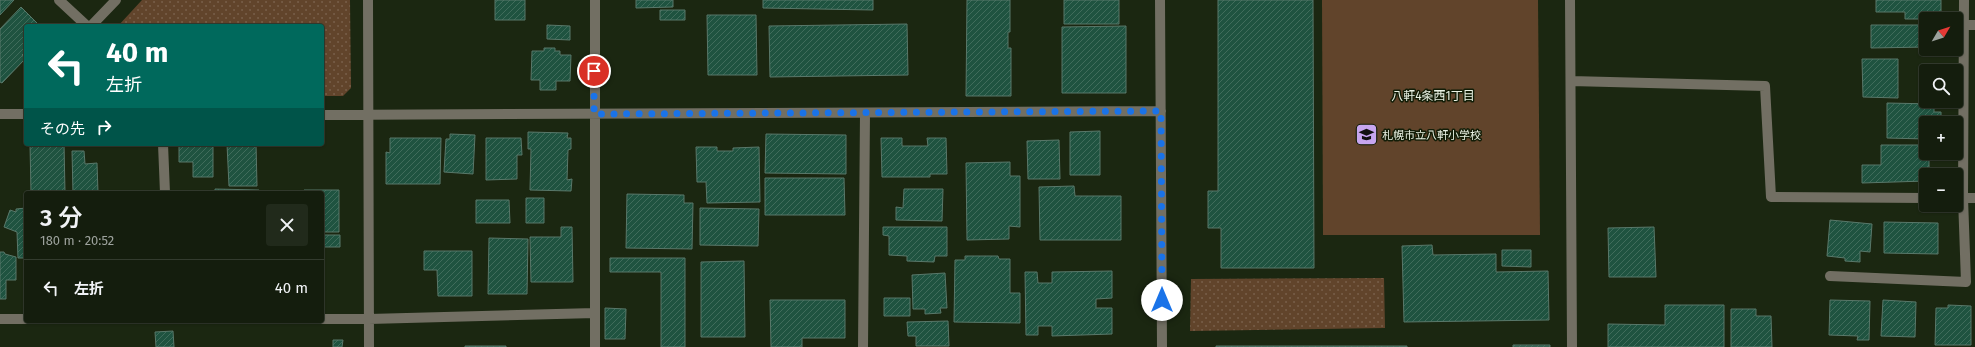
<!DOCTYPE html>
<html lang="ja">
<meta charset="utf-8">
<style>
:root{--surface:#141d0d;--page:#212a1b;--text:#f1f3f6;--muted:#9da29d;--line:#333b2e}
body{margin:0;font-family:"Fira Sans","Noto Sans JP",sans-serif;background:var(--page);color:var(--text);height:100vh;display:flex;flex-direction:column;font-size:15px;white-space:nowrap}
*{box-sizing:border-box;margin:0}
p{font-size:13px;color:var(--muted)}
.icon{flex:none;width:22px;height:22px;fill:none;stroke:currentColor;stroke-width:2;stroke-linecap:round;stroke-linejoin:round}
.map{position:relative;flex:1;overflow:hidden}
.sheet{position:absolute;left:24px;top:191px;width:300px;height:132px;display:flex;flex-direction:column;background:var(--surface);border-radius:4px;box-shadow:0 1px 3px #0004,0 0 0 1px var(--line)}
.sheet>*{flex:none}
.top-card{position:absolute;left:24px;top:24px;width:300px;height:122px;border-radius:4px;box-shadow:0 1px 3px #0004,0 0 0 1px var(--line);background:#00695c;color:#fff;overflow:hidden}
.needle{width:26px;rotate:51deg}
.buttons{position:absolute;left:1919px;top:12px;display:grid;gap:8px}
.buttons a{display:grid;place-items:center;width:44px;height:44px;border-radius:4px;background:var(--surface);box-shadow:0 1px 3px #0004,0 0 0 1px var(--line);font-size:20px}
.pin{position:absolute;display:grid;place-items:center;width:34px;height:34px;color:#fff;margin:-17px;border:2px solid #fff;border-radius:50%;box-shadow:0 1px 4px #0007}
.me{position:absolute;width:44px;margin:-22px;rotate:0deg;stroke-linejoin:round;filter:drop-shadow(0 0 3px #0008)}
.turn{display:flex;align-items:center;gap:14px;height:84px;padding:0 16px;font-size:18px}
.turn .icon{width:52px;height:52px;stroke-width:2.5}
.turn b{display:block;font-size:28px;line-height:34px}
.then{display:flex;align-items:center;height:38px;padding:0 16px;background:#0003;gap:8px;font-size:15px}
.round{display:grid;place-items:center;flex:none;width:42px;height:42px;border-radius:4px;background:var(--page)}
.overview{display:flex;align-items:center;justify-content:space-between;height:68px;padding:0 16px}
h1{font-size:24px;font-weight:600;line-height:30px}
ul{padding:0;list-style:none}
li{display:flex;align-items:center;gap:12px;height:56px;padding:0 16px;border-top:1px solid var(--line)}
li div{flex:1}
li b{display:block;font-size:15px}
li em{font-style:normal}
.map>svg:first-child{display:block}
.green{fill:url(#green-dots)}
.pitch{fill:#61442b}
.building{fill:url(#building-hatch);stroke:#59786a}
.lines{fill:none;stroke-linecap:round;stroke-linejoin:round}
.minor{stroke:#726f63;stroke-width:10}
.route{stroke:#1a73e8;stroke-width:7;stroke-dasharray:0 12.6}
.labels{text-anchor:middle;stroke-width:3;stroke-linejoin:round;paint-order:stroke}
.poi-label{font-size:11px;fill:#ebf3e5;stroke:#121d07;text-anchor:start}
.neighbourhood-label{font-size:12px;fill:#ebf3e5;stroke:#121d07}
</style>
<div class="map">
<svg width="1975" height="347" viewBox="0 0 1975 347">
<defs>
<pattern id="green-dots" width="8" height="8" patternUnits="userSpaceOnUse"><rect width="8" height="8" fill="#61442b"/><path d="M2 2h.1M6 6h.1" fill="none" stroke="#785f4a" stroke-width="1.8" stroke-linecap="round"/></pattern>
<pattern id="building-hatch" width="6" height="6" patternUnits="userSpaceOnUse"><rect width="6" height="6" fill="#1f5340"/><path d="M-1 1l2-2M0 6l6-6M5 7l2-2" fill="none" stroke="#406c5b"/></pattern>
</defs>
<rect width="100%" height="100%" fill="#1b2711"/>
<!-- green -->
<path class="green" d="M142 0H350L351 88 343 96H322V26H118Z
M1384 278 1385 328 1190 331 1191 279Z"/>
<!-- pitch -->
<path class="pitch" d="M1322 0H1538L1540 235H1323Z"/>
<!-- building -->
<path class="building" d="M0 0H14L0 15Z
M495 0H525V20H495Z
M636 0H673V7L636 8Z
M763 0H873V10L763 8Z
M967 0H1010V32H1008V48H1011V96H966Z
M1064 0H1119V24H1064Z
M1218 0H1313L1314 268H1221V228H1208V191H1218Z
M1876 0H1941V13L1932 12V19H1905V12H1876Z
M21 7 40 26H26V51L22 55 25 59 2 83 0 82V29Z
M660 10H685V20H660Z
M707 15H756L757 75H708Z
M907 24 908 75 770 77 769 26Z
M547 25 570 26V40L547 39Z
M1871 25H1926V47L1871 48Z
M1126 26V93H1062V27Z
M544 48H555V51H560V55H571L570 81H556V90H540V80H531L532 51H544Z
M1862 59H1898V98L1863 97Z
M1887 103 1934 104V112H1941V123H1926V139L1887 138Z
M1100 131V175H1070V132Z
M528 132 568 133 567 138H571V149L568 150 567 180 572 179 571 191 530 190 531 149H528Z
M450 134 475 135 473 174 444 172 446 139H450Z
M766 134 846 135V174L765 173Z
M390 138H441L440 184H386V152L390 153Z
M486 138H521L522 155H517V179L486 180Z
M881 138H902V146H928L927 138H946L947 174H930V177H882Z
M1059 140 1060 179H1028L1027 141Z
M30 144H64L65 193H31Z
M179 144H213V177H193V162H179Z
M227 144H256L257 186H229Z
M1881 145H1920V148H1926V153H1929V175H1926V181L1862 183V165H1881Z
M696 147H717V151H733V148L759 147 760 202 707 203 706 182H697Z
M72 151H84L85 164 97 163 98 193H73Z
M1010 162V176H1020V227L1009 226V239L967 240 966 163Z
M765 178H844L845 215H765Z
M1074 186 1075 196H1121V240H1040L1039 187Z
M215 189 259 190V193H215Z
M904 189H943L942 221 896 220V207L903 208Z
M304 190H339V232H322V193H304Z
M627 194 684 195V203H693L692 249 626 248Z
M526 198H544V223H526Z
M476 200H509L510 223H476Z
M26 208V258H18L17 232 4 227 10 210 16 212V209Z
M700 208 759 209 758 246 700 245Z
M1830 220 1872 224 1870 252 1860 251V262L1845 261V258L1827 256Z
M1884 222 1938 223V254L1884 253Z
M561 227H572L573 282H531L530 237H561Z
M883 227H947V256H935L934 262 907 261V256L889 255V236L883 235Z
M1654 227 1656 277H1609L1608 228Z
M322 235H340V247H322Z
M489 238 528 239 527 294H488Z
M1432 245 1433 255 1496 254V272L1548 271 1549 320 1404 322 1402 246Z
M1502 250H1531V267L1502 266Z
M424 251H472V296H438L437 270H424Z
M0 252H4L5 254 16 257V280H6V299H0Z
M965 256H998L999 259H1010V293H1020V323L954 322 955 260H965Z
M610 258H685V347H661V272H610Z
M744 261 745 337H701V262Z
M1112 271V298L1096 299V308H1112V334L1052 336V326H1038V335H1026L1025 272H1037L1038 283H1052V272Z
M945 273 947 308H940L941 313 925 314V309H913L912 275Z
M884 298H910V316H884Z
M770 300H845V338H802V347H771Z
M1830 300 1870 301 1869 340H1857L1858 336 1829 335Z
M1883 300 1916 302 1915 337 1881 336Z
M1665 305H1724V347H1608V324L1665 325Z
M1948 305 1971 306V345H1935L1936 308H1948Z
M605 308 626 309 625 339H605Z
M1731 309H1756V316H1771L1772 347H1731Z
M948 321 949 346H916V336H908L907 322Z
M173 331 174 347H156L155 332Z
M333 340H343L342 347H333Z
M1513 345H1550V347H1513Z
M465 346H506V347H465Z
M1216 346H1407V347H1216Z"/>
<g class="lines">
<!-- minor -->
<path class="minor" d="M59 0 87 26
M368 0 369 347
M1160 0 1162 347
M1570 0 1572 347
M1964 0 1963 198H1975
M1964 25H1975
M91 26 116 0
M1571 81 1765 86 1771 197 1926 198
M0 114H26
M322 115 1161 111
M163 144 165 193
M1830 276 1966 282 1963 198H1956
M0 319H26
M322 319H369L595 313
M595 347V0
M863 347 865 113"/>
</g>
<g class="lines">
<!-- route -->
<path class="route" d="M594 71V114L1161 111 1162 300"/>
</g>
<!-- icons -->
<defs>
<symbol id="school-square" viewBox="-11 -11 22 22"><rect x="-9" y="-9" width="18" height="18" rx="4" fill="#c7a6f0" stroke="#121d07"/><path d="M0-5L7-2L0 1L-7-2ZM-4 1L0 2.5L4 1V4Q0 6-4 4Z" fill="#111"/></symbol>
</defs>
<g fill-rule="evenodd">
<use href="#school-square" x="1354" y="122" width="25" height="25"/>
</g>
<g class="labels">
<!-- poi labels -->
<g class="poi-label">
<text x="1382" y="139">札幌市立八軒小学校</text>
</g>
<!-- neighbourhood labels -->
<g class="neighbourhood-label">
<text x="1433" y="100">八軒4条西1丁目</text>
</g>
</g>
</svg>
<div class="buttons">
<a><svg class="needle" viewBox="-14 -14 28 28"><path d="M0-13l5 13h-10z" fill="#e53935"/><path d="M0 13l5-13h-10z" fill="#9da29d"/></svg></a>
<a><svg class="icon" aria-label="search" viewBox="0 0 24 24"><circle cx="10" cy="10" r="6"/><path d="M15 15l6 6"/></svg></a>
<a>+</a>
<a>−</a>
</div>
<div class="pin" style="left:594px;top:71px;background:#d93025"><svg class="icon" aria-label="arrive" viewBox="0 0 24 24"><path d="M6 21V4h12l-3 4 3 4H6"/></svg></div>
<svg class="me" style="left:1162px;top:300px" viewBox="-20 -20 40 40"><circle r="19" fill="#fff"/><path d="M0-13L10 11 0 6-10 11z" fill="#1a73e8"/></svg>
<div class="top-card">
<div class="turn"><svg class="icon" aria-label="left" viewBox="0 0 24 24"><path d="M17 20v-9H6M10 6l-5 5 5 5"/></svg><div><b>40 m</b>左折</div></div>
<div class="then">その先<svg class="icon" aria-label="right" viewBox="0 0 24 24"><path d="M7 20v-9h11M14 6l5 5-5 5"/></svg></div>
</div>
<section class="sheet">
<div class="overview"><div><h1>3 分</h1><p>180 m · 20:52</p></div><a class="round"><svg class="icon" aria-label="close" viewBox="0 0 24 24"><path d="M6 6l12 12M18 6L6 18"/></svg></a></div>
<ul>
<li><svg class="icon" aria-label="left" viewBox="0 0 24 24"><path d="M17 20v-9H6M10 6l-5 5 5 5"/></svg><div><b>左折</b></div><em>40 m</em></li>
</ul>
</section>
</div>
